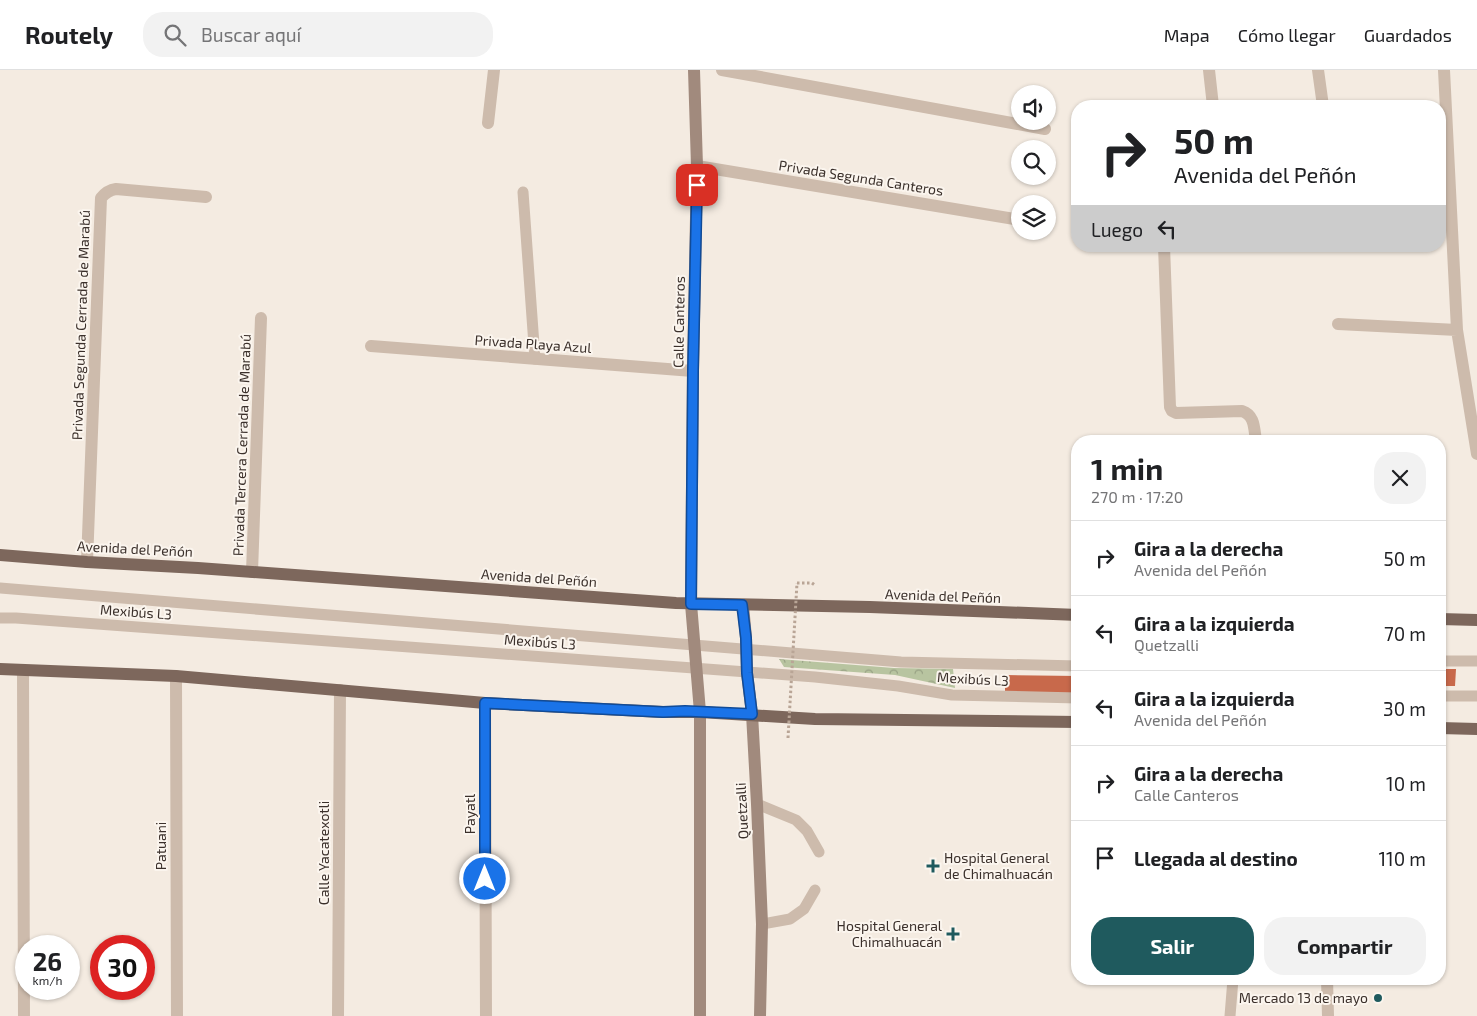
<!DOCTYPE html>
<html lang="es">
<meta charset="utf-8">
<style>
:root{--surface:#fff;--page:#f2f2f2;--text:#202124;--muted:#757577;--line:#e0e0e0;--accent:#1f5a5e}
body{margin:0;font-family:"Exo 2",sans-serif;background:var(--page);color:var(--text);height:100vh;display:flex;flex-direction:column;font-size:19px;white-space:nowrap}
*{box-sizing:border-box;margin:0}
p{font-size:16px;color:var(--muted)}
.icon{flex:none;width:28px;height:28px;fill:none;stroke:currentColor;stroke-width:2;stroke-linecap:round;stroke-linejoin:round}
.map{position:relative;flex:1;overflow:hidden}
.details{position:absolute;left:1071px;top:365px;width:375px;height:550px;display:flex;flex-direction:column;background:var(--surface);border-radius:20px;box-shadow:0 1px 4px #0004}
.details>*{flex:none}
.guide{position:absolute;left:1071px;top:30px;width:375px;height:152px;border-radius:20px;box-shadow:0 1px 4px #0004;background:#fff;color:var(--text);overflow:hidden}
.controls{position:absolute;left:1011px;top:15px;display:grid;gap:10px}
.controls a{display:grid;place-items:center;width:45px;height:45px;border-radius:50%;background:var(--surface);box-shadow:0 1px 4px #0004;font-size:25px}
.speed{position:absolute;left:15px;top:865px;display:flex;gap:10px;font-size:25px;font-weight:700;text-align:center}
.speed>*{display:grid;place-content:center;width:65px;height:65px;border-radius:50%;background:var(--surface);box-shadow:0 1px 4px #0004;line-height:1}
.speed small{font-size:12px;font-weight:400}
.speed .limit{border:8px solid #d22;background:#fff;color:#111}
.pin{position:absolute;display:grid;place-items:center;width:42px;height:42px;color:#fff;margin:-21px;border-radius:10px;box-shadow:0 2px 8px #0006}
.me{position:absolute;width:55px;margin:-28px;rotate:0deg;stroke-linejoin:round;filter:drop-shadow(0 0 4px #0008)}
.turn{display:flex;align-items:center;gap:18px;height:105px;padding:0 20px;font-size:22px}
.turn .icon{width:65px;height:65px;stroke-width:2.5}
.turn b{display:block;font-size:35px;line-height:42px}
.then{display:flex;align-items:center;height:48px;padding:0 20px;background:#0003;gap:10px;font-size:19px}
.round{display:grid;place-items:center;flex:none;width:52px;height:52px;border-radius:20px;background:var(--page)}
.head{display:flex;align-items:center;justify-content:space-between;height:85px;padding:0 20px}
h1{font-size:30px;font-weight:700;line-height:38px}
.cta{display:flex;gap:10px;margin-top:auto;padding:10px 20px}
.cta a{flex:1;height:58px;border-radius:20px;background:var(--accent);color:#fff;font-size:20px;font-weight:700;line-height:58px;text-align:center}
.cta a+a{background:var(--page);color:var(--text)}
ul{padding:0;list-style:none}
li{display:flex;align-items:center;gap:15px;height:75px;padding:0 20px;border-top:1px solid var(--line)}
li div{flex:1}
li b{display:block;font-size:19px}
li em{font-style:normal}
header{display:flex;align-items:center;gap:30px;box-sizing:border-box;height:70px;padding:0 25px;background:var(--surface);border-bottom:1px solid var(--line)}
header strong{font-size:24px}
nav{display:flex;gap:28px;margin-inline-start:auto;font-size:18px}
.search{width:350px;height:45px;background:var(--page);display:flex;align-items:center;gap:12px;box-sizing:border-box;padding:0 18px;border-radius:20px;color:var(--muted);font-size:19px}
.map>svg:first-child{display:block}
.park{fill:url(#park-crowns)}
.building{fill:#c8694b}
.lines{fill:none;stroke-linecap:round;stroke-linejoin:round}
.path{stroke:#b9a596;stroke-width:3;stroke-dasharray:2.5 2.5;stroke-linecap:butt}
.lane{stroke:#cdbbac;stroke-width:11}
.street{stroke:#cdbbac;stroke-width:12}
.secondary{stroke:#a18a7d;stroke-width:12}
.primary{stroke:#7d675c;stroke-width:12}
.path-bridge{stroke:#b9a596;stroke-width:3;stroke-dasharray:2.5 2.5;stroke-linecap:butt}
.route-casing{stroke:#114b97;stroke-width:12}
.route{stroke:#1a73e8;stroke-width:9}
.poi-dot{fill:#1f5a5e;stroke:#fbf5ee;stroke-width:2}
.labels{text-anchor:middle;stroke-width:4;stroke-linejoin:round;paint-order:stroke}
.street-label{font-size:14px;fill:#3b302b;stroke:#fbf5ee}
.poi-label{font-size:14px;fill:#3b302b;stroke:#fbf5ee;text-anchor:end}
</style>
<header>
<strong>Routely</strong>
<div class="search"><svg class="icon" aria-label="search" viewBox="0 0 24 24"><circle cx="10" cy="10" r="6"/><path d="M15 15l6 6"/></svg>Buscar aquí</div>
<nav><a>Mapa</a><a>Cómo llegar</a><a>Guardados</a></nav>
</header>
<div class="map">
<svg width="1477" height="946" viewBox="0 0 1477 946">
<defs>
<pattern id="park-crowns" width="20" height="18" patternUnits="userSpaceOnUse" patternTransform="scale(1.25)"><rect width="20" height="18" fill="#b8c4a0"/><path d="M2 6a3 3 0 1 1 6 0M12 15a3 3 0 1 1 6 0" fill="none" stroke="#97a083"/></pattern>
</defs>
<rect width="100%" height="100%" fill="#f4ebe1"/>
<!-- park -->
<path class="park" d="M779 589 894 598 953 599 955 618 895 605 784 597Z"/>
<!-- building -->
<path class="building" d="M1440 599H1456L1455 616H1440Z
M1005 605 1078 606V624L1005 622Z"/>
<g class="lines">
<!-- path -->
<path class="path" d="M797 513H812L816 516"/>
<!-- lane -->
<path class="lane" d="M523 122 535 289
M0 518 901 592 1078 596
M0 548H16L815 607 898 616 952 625 1078 628
M1440 591H1477
M1440 626H1477
M757 734 796 750 807 761 819 782
M762 854 790 849 804 839 815 820
M1230 946 1233 909"/>
<!-- street -->
<path class="street" d="M722 0 1045 59
M1209 0 1213 36
M1318 0 1323 36
M1444 0 1457 260 1477 384
M488 53 494 0
M697 96 1020 150
M1164 176 1170 337 1172 341 1176 343 1242 341C1255 345 1254 359 1256 371
M1338 254 1457 260
M371 276 693 301
M87 492 101 128C105 123 109 120 116 119L206 127
M252 502 261 248
M23 600 24 946
M176 606 177 946
M485 633 486 946
M1327 909 1328 946
M338 946 340 620"/>
<!-- secondary -->
<path class="secondary" d="M694 0 697 96 693 301 691 534 700 642V946
M743 535 746 568 747 603 752 644 757 734 762 854 760 946"/>
<!-- primary -->
<path class="primary" d="M0 485 87 492 198 498 676 533 870 537 1078 545
M1440 549 1477 550
M0 599 176 606 485 633 663 642H700L815 649 1078 652
M1440 658 1477 659"/>
<!-- path-bridge -->
<path class="path-bridge" d="M788 668 797 513"/>
</g>
<g class="lines">
<defs>
<path id="route" d="M485 809V633L663 642 685 641 752 644 747 603 746 568 742 535 691 534 693 301 697 115"/>
</defs>
<!-- route casing -->
<use href="#route" class="route-casing"/>
<!-- route -->
<use href="#route" class="route"/>
</g>
<!-- markers -->
<g class="poi-dot">
<path d="M930.5 788.5h5v5h5v5h-5v5h-5v-5h-5v-5h5z"/>
<path d="M950.5 856.5h5v5h5v5h-5v5h-5v-5h-5v-5h5z"/>
<circle cx="1378" cy="928" r="5"/>
</g>
<g class="labels">
<!-- street labels -->
<g class="street-label">
<text transform="translate(861 108) rotate(9)" y="5">Privada Segunda Canteros</text>
<text transform="translate(679 252) rotate(-89)" y="5">Calle Canteros</text>
<text transform="translate(81 255) rotate(-88)" y="5">Privada Segunda Cerrada de Marabú</text>
<text transform="translate(533 274) rotate(4)" y="5">Privada Playa Azul</text>
<text transform="translate(242 375) rotate(-88)" y="5">Privada Tercera Cerrada de Marabú</text>
<text transform="translate(135 479) rotate(3)" y="5">Avenida del Peñón</text>
<text transform="translate(539 508) rotate(4)" y="5">Avenida del Peñón</text>
<text transform="translate(943 526) rotate(2)" y="5">Avenida del Peñón</text>
<text transform="translate(136 542) rotate(4)" y="5">Mexibús L3</text>
<text transform="translate(540 572) rotate(4)" y="5">Mexibús L3</text>
<text transform="translate(973 609) rotate(3)" y="5">Mexibús L3</text>
<text transform="translate(742 741) rotate(-93)" y="5">Quetzalli</text>
<text transform="translate(470 744) rotate(-90)" y="5">Payatl</text>
<text transform="translate(161 776) rotate(-90)" y="5">Patuani</text>
<text transform="translate(324 783) rotate(-90)" y="5">Calle Yacatexotli</text>
</g>
<!-- poi labels -->
<g class="poi-label">
<text x="944" y="793" text-anchor="start">Hospital General<tspan x="944" dy="16">de Chimalhuacán</tspan></text>
<text x="942" y="861">Hospital General<tspan x="942" dy="16">Chimalhuacán</tspan></text>
<text x="1368" y="933">Mercado 13 de mayo</text>
</g>
</g>
</svg>
<div class="controls">
<a><svg class="icon" aria-label="sound" viewBox="0 0 24 24"><path d="M4 9h4l5-4v14l-5-4H4zM17 9q2 3 0 6"/></svg></a>
<a><svg class="icon" aria-label="search" viewBox="0 0 24 24"><circle cx="10" cy="10" r="6"/><path d="M15 15l6 6"/></svg></a>
<a><svg class="icon" aria-label="layers" viewBox="0 0 24 24"><path d="M12 4l9 5-9 5-9-5zM3 14l9 5 9-5"/></svg></a>
</div>
<div class="speed"><div>26<small>km/h</small></div><div class="limit">30</div></div>
<div class="pin" style="left:697px;top:115px;background:#d93025"><svg class="icon" aria-label="arrive" viewBox="0 0 24 24"><path d="M6 21V4h12l-3 4 3 4H6"/></svg></div>
<svg class="me" style="left:485px;top:809px" viewBox="-20 -20 40 40"><circle r="17" fill="#1a73e8" stroke="#fff" stroke-width="3"/><path d="M0-11L8 9 0 5-8 9z" fill="#fff"/></svg>
<div class="guide">
<div class="turn"><svg class="icon" aria-label="right" viewBox="0 0 24 24"><path d="M7 20v-9h11M14 6l5 5-5 5"/></svg><div><b>50 m</b>Avenida del Peñón</div></div>
<div class="then">Luego<svg class="icon" aria-label="left" viewBox="0 0 24 24"><path d="M17 20v-9H6M10 6l-5 5 5 5"/></svg></div>
</div>
<section class="details">
<div class="head"><div><h1>1 min</h1><p>270 m · 17:20</p></div><a class="round"><svg class="icon" aria-label="close" viewBox="0 0 24 24"><path d="M6 6l12 12M18 6L6 18"/></svg></a></div>
<ul>
<li><svg class="icon" aria-label="right" viewBox="0 0 24 24"><path d="M7 20v-9h11M14 6l5 5-5 5"/></svg><div><b>Gira a la derecha</b><p>Avenida del Peñón</p></div><em>50 m</em></li>
<li><svg class="icon" aria-label="left" viewBox="0 0 24 24"><path d="M17 20v-9H6M10 6l-5 5 5 5"/></svg><div><b>Gira a la izquierda</b><p>Quetzalli</p></div><em>70 m</em></li>
<li><svg class="icon" aria-label="left" viewBox="0 0 24 24"><path d="M17 20v-9H6M10 6l-5 5 5 5"/></svg><div><b>Gira a la izquierda</b><p>Avenida del Peñón</p></div><em>30 m</em></li>
<li><svg class="icon" aria-label="right" viewBox="0 0 24 24"><path d="M7 20v-9h11M14 6l5 5-5 5"/></svg><div><b>Gira a la derecha</b><p>Calle Canteros</p></div><em>10 m</em></li>
<li><svg class="icon" aria-label="arrive" viewBox="0 0 24 24"><path d="M6 21V4h12l-3 4 3 4H6"/></svg><div><b>Llegada al destino</b></div><em>110 m</em></li>
</ul>
<div class="cta"><a>Salir</a><a>Compartir</a></div>
</section>
</div>
